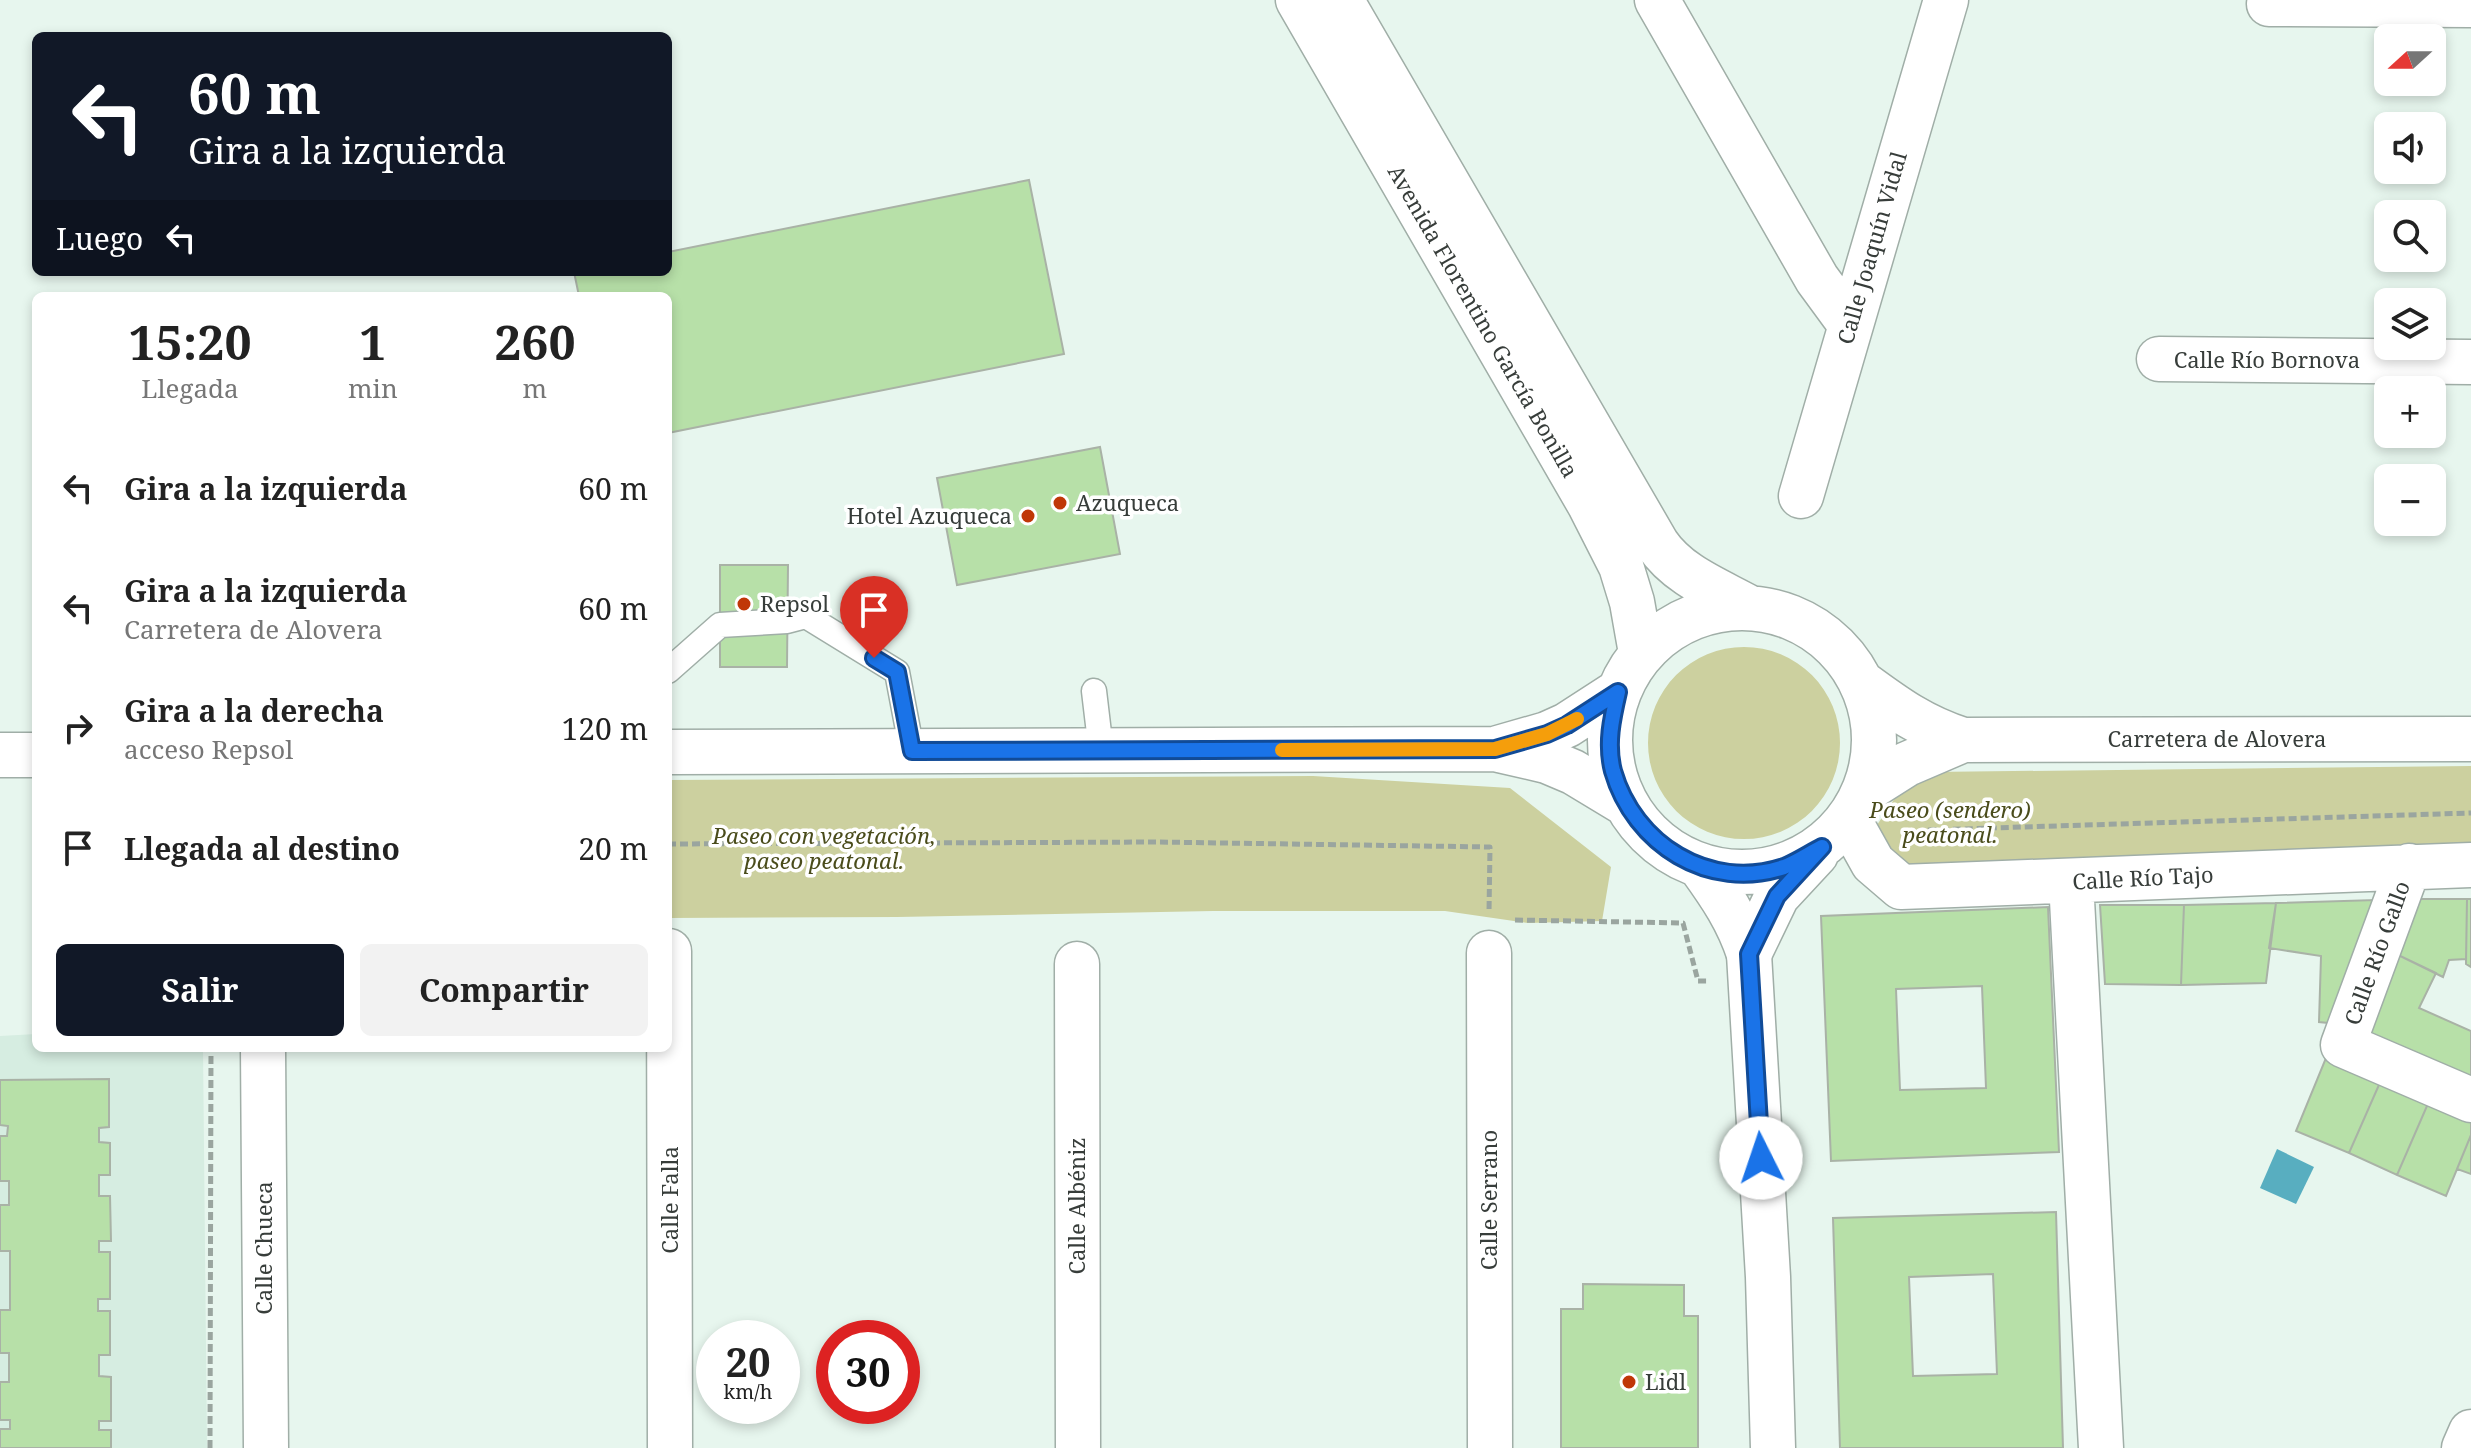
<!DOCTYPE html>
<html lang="es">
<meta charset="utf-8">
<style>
:root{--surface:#fff;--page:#f2f2f2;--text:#222;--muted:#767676;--accent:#111827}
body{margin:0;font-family:"Noto Serif",serif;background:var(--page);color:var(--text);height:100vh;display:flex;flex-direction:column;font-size:30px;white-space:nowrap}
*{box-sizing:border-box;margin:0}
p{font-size:26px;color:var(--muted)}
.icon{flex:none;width:44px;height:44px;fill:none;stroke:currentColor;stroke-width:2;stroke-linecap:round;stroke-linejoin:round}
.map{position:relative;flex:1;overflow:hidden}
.side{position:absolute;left:32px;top:292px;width:640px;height:760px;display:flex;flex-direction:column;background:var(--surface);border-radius:12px;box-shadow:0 4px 12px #0003}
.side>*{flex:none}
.banner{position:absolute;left:32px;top:32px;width:640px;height:244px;border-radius:12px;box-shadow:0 4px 12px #0003;background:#111827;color:#fff;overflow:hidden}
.needle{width:52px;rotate:249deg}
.fabs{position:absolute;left:2374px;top:24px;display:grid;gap:16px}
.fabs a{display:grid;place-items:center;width:72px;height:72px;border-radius:12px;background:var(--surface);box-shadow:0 4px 12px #0003;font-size:40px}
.speed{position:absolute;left:696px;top:1320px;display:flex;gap:16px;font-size:40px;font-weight:700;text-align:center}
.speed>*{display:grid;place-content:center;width:104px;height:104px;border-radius:50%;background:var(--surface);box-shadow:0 4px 12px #0003;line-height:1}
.speed small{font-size:20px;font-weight:400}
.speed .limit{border:12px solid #d22;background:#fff;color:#111}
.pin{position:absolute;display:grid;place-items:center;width:68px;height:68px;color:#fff;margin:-82px -34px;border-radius:50% 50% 50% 0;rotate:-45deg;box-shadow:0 0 8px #0007}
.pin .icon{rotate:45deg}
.me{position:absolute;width:88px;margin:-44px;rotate:356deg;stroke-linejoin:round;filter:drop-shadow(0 0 6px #0008)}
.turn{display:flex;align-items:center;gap:28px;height:168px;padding:0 24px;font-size:36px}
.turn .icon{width:104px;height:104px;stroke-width:2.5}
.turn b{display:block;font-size:56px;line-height:68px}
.then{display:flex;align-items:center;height:76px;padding:0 24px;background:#0003;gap:16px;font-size:30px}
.eta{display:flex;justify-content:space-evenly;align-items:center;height:136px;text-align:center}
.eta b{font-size:48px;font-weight:700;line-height:56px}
.button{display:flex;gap:16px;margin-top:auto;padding:16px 24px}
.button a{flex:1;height:92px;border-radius:12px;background:var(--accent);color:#fff;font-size:32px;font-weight:700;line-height:92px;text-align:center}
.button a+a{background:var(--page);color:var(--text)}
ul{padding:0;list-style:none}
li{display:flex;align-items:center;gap:24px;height:120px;padding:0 24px}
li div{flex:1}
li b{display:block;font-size:30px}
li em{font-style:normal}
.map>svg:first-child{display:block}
.built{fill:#d6ede1}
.green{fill:#ccd09f}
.water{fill:#58aec0}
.building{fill:#b7e0a8;stroke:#a9b2a6;stroke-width:2;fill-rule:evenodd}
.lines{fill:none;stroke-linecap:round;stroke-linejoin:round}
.service-casing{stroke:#a0aea7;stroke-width:27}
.minor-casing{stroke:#a0aea7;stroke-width:47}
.tertiary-casing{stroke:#a0aea7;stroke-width:47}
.path{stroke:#9aa59f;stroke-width:5;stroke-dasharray:8 4;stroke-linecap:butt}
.service{stroke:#fff;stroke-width:24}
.minor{stroke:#fff;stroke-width:44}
.tertiary{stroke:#fff;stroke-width:44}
.route-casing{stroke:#114b97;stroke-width:20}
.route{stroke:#1a73e8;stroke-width:14}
.slow{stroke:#f59e0b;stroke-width:14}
.poi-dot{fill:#c03707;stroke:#fff;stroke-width:3}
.labels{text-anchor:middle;stroke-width:7;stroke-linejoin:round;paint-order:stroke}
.street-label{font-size:22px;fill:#373d3a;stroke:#fff}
.poi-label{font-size:22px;fill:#373d3a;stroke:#fff;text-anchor:start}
.park-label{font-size:22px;font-style:italic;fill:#4a4c1b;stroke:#fff}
</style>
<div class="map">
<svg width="2471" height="1448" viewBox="0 0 2471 1448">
<rect width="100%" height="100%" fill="#e7f6ee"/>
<!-- built -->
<path class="built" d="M36 1034V1048H203L207 1448H0V1036Z"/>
<!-- green -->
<path class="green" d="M1648 743a96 96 0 1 1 192 0a96 96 0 1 1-192 0Z
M2471 766V856L1885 874 1875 828 1897 795 1931 772Z
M1313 776 1510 788 1611 867 1602 921 1528 923 1445 911H1213L897 917 668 918V780Z"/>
<!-- water -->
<path class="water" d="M2277 1149 2314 1167 2296 1204 2260 1188Z"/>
<!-- building -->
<path class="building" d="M1029 180 1064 354 668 433V296H579L574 272H668V252Z
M1100 447 1120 554 957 585 937 478Z
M720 565H788L787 667H720Z
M2418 899H2467L2466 959 2449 960 2443 977 2396 954Z
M2467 899H2471V967L2466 964Z
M2376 900 2338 1024 2319 1022 2321 956 2269 948 2276 903Z
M2276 903 2266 983 2181 985 2184 905Z
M2100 905H2184L2181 985 2105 984Z
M2048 907 2059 1152 1831 1161 1821 916ZM1982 986 1986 1088 1900 1090 1896 989Z
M2396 954 2436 973 2419 1008 2471 1031V1082L2361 1029Z
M2328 1053 2382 1078 2349 1153 2296 1131Z
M2382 1078 2430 1099 2397 1175 2349 1153Z
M109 1079V1127L99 1128V1142L110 1143V1175H99V1196H110L111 1241H99V1252H110V1299H98V1311H110V1355H99V1376L111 1377V1421H99V1430H111V1448H0V1429H10V1420H0V1382H9V1353H0V1310H10V1251H0V1205H9V1181H0V1136H7L8 1126 0 1125V1080Z
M2430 1099 2471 1118V1135L2446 1196 2397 1175Z
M2471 1135V1174L2457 1169Z
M2056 1212 2063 1448H1840L1833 1218ZM1993 1274 1997 1374 1913 1376 1909 1277Z
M1583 1284 1684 1285V1316H1698V1448H1561V1309H1583Z"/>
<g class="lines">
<defs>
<path id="service" d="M668 671 720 625 787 621 806 616 897 672 912 751
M1094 691 1101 750"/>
<path id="minor" d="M1657 0 1817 279 1850 324
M2269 4 2471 5
M2159 359 2471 362
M1801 496 1946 0
M1849 820 1873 863 1901 887 2471 865
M2409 866 2343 1045 2471 1100
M2071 881 2101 1448
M669 951 670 1448
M1489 953 1490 1448
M1749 954 1768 1277 1773 1448
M1077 964 1078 1448
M263 1048 266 1448
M2464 1448 2471 1432"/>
<path id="tertiary" d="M1298 0 1590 505 1621 566 1632 602 1641 653
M1341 0 1657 544C1678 575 1715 589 1748 607
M1610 740a132 132 0 1 1 264 0a132 132 0 1 1-264 0Z
M1862 683C1896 708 1922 727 1963 740L2471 739
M1498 748 1547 734 1567 725 1618 692
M668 752 1495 749 1547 761 1573 772 1626 804
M0 755H36
M1866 790 1907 764 1963 740
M1700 866C1721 895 1738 920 1749 954
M1749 954 1777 896 1816 854"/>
</defs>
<!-- service casing -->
<use href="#service" class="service-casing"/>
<!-- minor casing -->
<use href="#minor" class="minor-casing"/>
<!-- tertiary casing -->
<use href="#tertiary" class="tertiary-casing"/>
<!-- path -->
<path class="path" d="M1908 842 1929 830 2471 813
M668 844 1157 842 1490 847 1489 912
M1515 920 1683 923 1698 981H1708
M210 1448 211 1048"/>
<!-- service -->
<use href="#service" class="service"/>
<!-- minor -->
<use href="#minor" class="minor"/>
<!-- tertiary -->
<use href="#tertiary" class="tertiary"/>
</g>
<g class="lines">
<defs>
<path id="route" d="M874 658 897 672 912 751 1495 749 1547 734 1567 725 1618 692C1612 718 1606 744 1613 771 1634 844 1709 892 1784 867 1797 862 1810 853 1822 847L1777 896 1749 954 1761 1158"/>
</defs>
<!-- route casing -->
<use href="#route" class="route-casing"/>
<!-- route -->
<use href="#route" class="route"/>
<!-- slow -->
<path class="slow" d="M1282 750 1495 749 1547 734 1577 719"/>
</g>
<!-- markers -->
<g class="poi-dot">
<circle cx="1060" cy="503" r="8"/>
<circle cx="1028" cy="516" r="8"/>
<circle cx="744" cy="604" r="8"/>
<circle cx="1629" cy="1382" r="8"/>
</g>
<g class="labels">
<!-- street labels -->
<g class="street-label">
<text transform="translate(1872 248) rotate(-74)" y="8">Calle Joaquín Vidal</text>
<text transform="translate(1483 321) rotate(60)" y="8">Avenida Florentino García Bonilla</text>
<text x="2267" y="368">Calle Río Bornova</text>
<text x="2217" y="747">Carretera de Alovera</text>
<text transform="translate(2143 878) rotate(-3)" y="8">Calle Río Tajo</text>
<text transform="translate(2377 953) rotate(-70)" y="8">Calle Río Gallo</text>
<text transform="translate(670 1200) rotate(-90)" y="8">Calle Falla</text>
<text transform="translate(1489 1200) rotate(-90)" y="8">Calle Serrano</text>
<text transform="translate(1077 1206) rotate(-90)" y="8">Calle Albéniz</text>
<text transform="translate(264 1248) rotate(-90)" y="8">Calle Chueca</text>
</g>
<!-- poi labels -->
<g class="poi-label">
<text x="1076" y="511">Azuqueca</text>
<text x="1012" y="524" text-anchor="end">Hotel Azuqueca</text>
<text x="760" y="612">Repsol</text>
<text x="1645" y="1390">Lidl</text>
</g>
<!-- park labels -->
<g class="park-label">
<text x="1950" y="818">Paseo (sendero)<tspan x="1950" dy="25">peatonal.</tspan></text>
<text x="824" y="844">Paseo con vegetación,<tspan x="824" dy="25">paseo peatonal.</tspan></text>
</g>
</g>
</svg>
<div class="fabs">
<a><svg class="needle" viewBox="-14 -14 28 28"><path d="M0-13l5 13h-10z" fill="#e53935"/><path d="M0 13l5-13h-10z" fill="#767676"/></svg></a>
<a><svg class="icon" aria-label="sound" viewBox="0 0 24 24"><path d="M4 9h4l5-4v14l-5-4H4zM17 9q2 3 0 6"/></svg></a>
<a><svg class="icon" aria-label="search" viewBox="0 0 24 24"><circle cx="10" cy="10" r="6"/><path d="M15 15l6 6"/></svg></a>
<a><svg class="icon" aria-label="layers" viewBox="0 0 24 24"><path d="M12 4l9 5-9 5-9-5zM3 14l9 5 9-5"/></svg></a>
<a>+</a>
<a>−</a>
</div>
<div class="speed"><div>20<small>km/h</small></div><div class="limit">30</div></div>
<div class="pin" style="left:874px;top:658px;background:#d93025"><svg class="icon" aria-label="arrive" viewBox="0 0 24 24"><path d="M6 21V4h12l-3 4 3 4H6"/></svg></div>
<svg class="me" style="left:1761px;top:1158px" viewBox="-20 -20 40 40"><circle r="19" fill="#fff"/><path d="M0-13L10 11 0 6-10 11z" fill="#1a73e8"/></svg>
<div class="banner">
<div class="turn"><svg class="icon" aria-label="left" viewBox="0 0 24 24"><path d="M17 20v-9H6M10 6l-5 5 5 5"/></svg><div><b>60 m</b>Gira a la izquierda</div></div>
<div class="then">Luego<svg class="icon" aria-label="left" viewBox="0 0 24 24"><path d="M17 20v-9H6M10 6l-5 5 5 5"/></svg></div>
</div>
<section class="side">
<div class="eta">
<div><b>15:20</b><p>Llegada</p></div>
<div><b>1</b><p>min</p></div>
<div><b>260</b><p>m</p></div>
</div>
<ul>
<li><svg class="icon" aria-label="left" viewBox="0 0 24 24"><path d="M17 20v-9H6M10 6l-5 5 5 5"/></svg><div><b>Gira a la izquierda</b></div><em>60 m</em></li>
<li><svg class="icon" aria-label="left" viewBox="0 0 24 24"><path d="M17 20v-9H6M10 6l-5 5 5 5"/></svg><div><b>Gira a la izquierda</b><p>Carretera de Alovera</p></div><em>60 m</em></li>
<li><svg class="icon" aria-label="right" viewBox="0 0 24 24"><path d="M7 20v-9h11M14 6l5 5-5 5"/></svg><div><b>Gira a la derecha</b><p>acceso Repsol</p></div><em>120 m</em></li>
<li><svg class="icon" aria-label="arrive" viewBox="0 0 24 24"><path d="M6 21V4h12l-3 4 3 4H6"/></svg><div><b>Llegada al destino</b></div><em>20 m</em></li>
</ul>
<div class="button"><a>Salir</a><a>Compartir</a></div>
</section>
</div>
